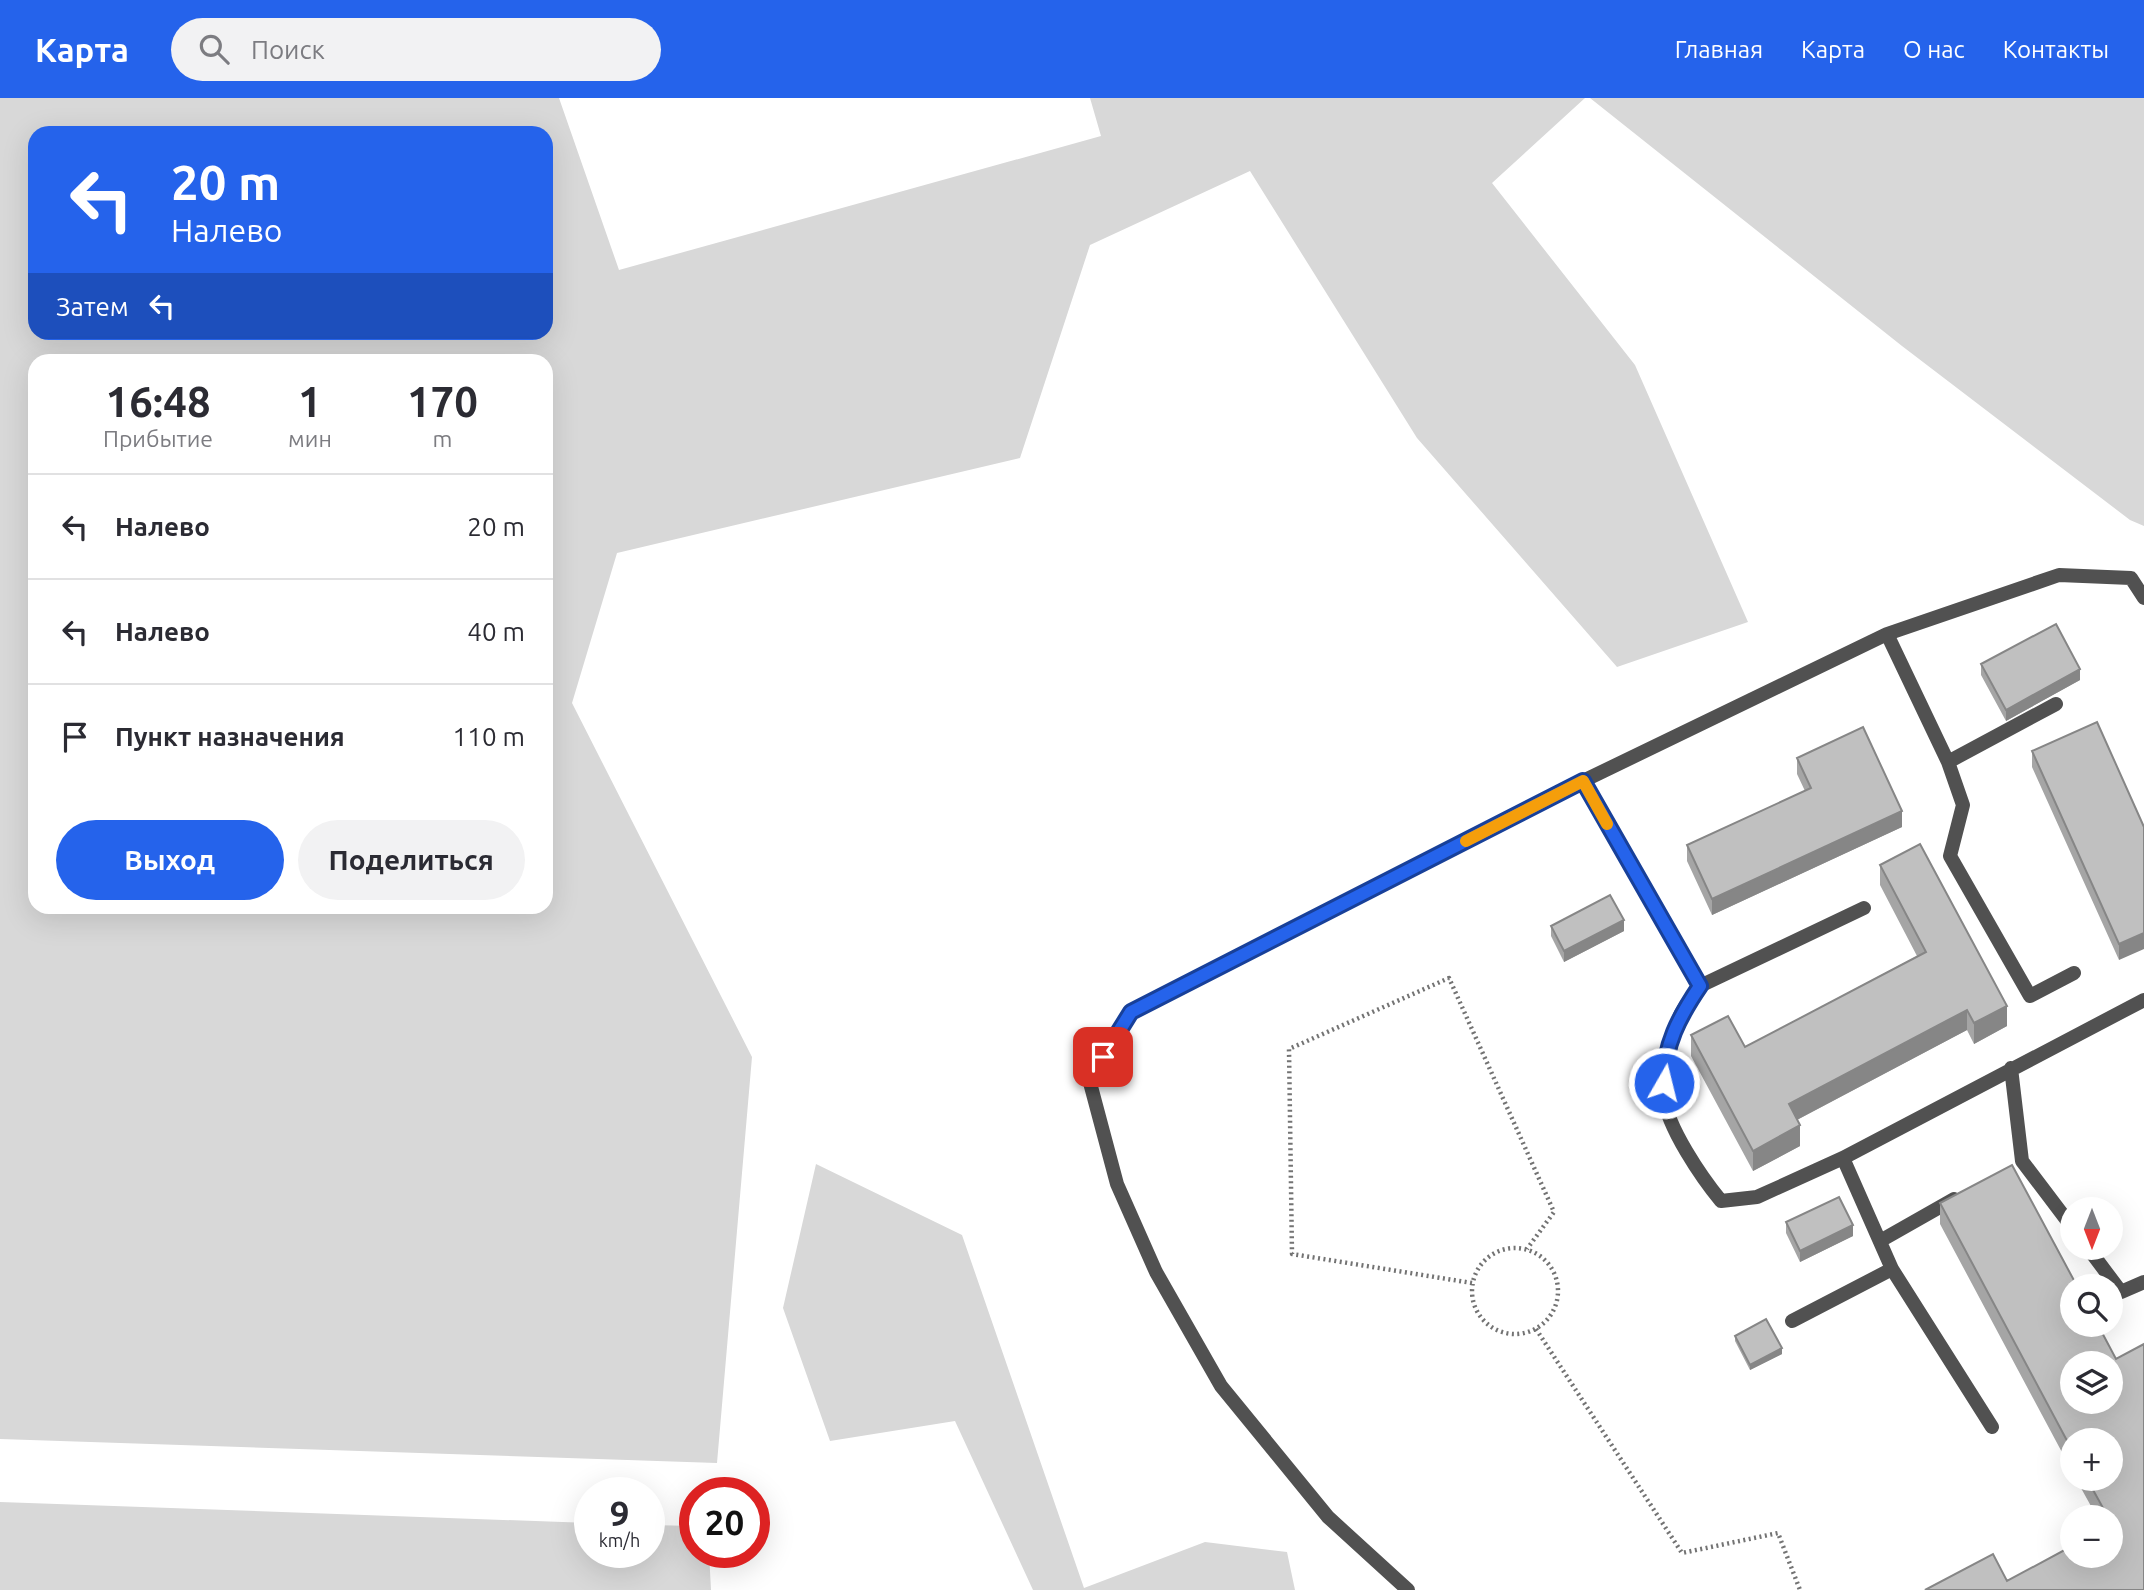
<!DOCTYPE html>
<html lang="ru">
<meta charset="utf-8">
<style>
:root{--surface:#fff;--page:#f2f2f3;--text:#2b2b33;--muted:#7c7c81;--line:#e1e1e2;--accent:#2563eb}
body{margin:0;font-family:Ubuntu,sans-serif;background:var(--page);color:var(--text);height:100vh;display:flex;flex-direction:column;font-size:26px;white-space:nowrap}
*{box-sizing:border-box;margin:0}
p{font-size:23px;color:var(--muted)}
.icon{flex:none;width:38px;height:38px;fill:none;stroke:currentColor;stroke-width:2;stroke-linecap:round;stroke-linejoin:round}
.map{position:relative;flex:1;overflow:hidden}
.side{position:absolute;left:28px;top:256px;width:525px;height:560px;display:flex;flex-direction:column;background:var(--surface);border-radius:21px;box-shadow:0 7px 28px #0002}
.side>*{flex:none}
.hud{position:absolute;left:28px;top:28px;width:525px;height:214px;border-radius:21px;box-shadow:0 7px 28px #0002;background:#2563eb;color:#fff;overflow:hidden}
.needle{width:46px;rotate:180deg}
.buttons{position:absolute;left:2060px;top:1099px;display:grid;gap:14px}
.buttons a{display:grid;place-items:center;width:63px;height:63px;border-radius:50%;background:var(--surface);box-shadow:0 7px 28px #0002;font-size:35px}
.speed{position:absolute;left:574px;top:1379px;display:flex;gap:14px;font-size:35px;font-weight:700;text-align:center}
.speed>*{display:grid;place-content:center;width:91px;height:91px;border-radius:50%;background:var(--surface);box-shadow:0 7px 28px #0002;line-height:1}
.speed small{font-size:18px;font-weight:400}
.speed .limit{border:10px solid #d22;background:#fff;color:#111}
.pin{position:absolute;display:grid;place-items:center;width:60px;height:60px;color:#fff;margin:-30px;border-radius:14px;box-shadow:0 4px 10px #0006}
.me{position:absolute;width:77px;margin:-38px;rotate:8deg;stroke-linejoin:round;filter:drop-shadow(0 0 5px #0008)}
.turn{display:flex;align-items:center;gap:24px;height:147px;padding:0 28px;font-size:32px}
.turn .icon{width:91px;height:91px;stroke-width:2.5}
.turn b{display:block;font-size:49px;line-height:60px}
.then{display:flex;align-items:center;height:66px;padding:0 28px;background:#0003;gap:14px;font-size:26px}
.eta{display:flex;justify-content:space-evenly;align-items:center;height:119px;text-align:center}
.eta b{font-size:42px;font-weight:700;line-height:49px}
.button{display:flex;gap:14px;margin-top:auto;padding:14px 28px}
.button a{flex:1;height:80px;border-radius:42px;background:var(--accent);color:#fff;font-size:28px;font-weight:700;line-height:80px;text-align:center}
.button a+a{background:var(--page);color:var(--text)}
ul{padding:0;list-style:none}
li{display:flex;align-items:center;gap:21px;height:105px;padding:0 28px;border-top:2px solid var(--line)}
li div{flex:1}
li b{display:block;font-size:26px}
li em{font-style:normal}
header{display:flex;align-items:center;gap:42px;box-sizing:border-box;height:98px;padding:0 35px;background:var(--accent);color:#fff}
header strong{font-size:33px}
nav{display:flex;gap:38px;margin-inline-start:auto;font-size:24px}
.search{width:490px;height:63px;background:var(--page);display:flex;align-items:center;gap:18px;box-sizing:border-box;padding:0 24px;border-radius:38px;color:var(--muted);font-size:26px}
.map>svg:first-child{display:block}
.green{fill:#d8d8d8;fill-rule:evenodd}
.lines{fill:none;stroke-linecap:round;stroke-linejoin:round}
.path{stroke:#737373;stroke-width:4.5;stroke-dasharray:2 3.5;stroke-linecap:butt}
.lane{stroke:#515151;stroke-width:14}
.wall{fill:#a5a5a5;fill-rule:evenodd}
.shaded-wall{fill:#868686}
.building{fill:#c0c0c0;stroke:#868686;stroke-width:2;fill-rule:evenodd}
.route-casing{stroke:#184099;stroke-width:18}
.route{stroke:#2563eb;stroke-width:12}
.slow{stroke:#f59e0b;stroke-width:12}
</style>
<header>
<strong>Карта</strong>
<div class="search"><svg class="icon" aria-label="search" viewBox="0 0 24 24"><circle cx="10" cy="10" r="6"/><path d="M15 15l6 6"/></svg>Поиск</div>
<nav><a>Главная</a><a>Карта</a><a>О нас</a><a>Контакты</a></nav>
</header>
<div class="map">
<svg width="2144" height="1492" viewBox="0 0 2144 1492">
<rect width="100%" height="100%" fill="#fff"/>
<!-- green -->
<path class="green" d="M0 0H559L619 172 1101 38 1090 0H1585L1492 85 1635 267 1748 524 1617 569 1417 340 1250 73 1090 147 1020 360 617 455 572 605 752 959 717 1365 0 1341ZM35 35H546V234H35ZM35 262H546V808H35Z
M1590 0H2144V428L2130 422 1902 248Z
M816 1066 962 1137 1084 1490 1205 1444 1287 1454 1295 1492H1033L955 1323 830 1343 783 1210Z
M0 1404 590 1425V1454H649V1427L695 1428V1454H709L711 1492H0Z"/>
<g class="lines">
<!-- path -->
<path class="path" d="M1472 1193a43 43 0 1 1 86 0a43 43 0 1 1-86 0Z
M1472 1185 1292 1156 1289 951 1449 880 1554 1114 1527 1151
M1536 1231 1682 1455 1778 1435 1800 1492"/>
<!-- lane -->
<path class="lane" d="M1887 536 1948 664 1963 707 1950 758 2030 898 2074 875
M1948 664 2056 606
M1583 683 1700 888C1693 898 1683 909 1679 920 1668 944 1662 973 1664 999 1667 1029 1702 1080 1721 1103L1757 1099 1843 1060 2144 902
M1700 888 1864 810
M2011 970 2022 1063 2072 1129
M1843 1060 1892 1171 1992 1329
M1880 1143 1954 1101
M2088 1150 2121 1194 2144 1184
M1792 1223 1892 1171
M1408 1492 1328 1419 1221 1288 1156 1174 1117 1086 1089 981 1131 914 1583 683 1887 536 2059 477 2131 480 2144 500"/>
</g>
<!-- wall -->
<path class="wall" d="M1981 566 2080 582 2006 623 1981 577Z
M2032 653 2144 729 2119 862 2032 669Z
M1797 660 1902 729 1712 817 1687 763V747L1805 693 1797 676Z
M1880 767 2007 928 1974 946 1967 932 1797 1022 1800 1048 1753 1073 1691 958V937L1745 949 1917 858 1880 787Z
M1551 828 1624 833 1564 864 1551 838Z
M2012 1067 2077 1188H2072V1227H2098L2116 1261 2144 1246V1492H1925L1993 1456 2007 1483 2072 1448V1458H2110V1419H2097L2076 1381H2110V1342H2072V1373L1940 1126V1105ZM2072 1265H2110V1304H2072Z
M1786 1124 1853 1138 1800 1164 1786 1135Z
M1735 1238 1782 1256 1750 1272 1735 1243Z"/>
<!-- shaded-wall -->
<path class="shaded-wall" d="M2080 571V582L2006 623V612Z
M1902 713V729L1712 817V801Z
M1624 822V833L1564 864V853Z
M2144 835V851L2119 862V846Z
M2007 908V928L1974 946V925Z
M1967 912V932L1789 1026V1006Z
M1800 1027V1048L1753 1073V1053Z
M1853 1127V1138L1800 1164V1153Z
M1782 1250V1256L1750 1272V1267Z"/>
<!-- building -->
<path class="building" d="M2056 526 2080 571 2006 612 1981 566Z
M2097 624 2144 729V835L2119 846 2032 653Z
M1863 629 1902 713 1712 801 1687 747 1811 690 1797 660Z
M1920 746 2007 908 1974 925 1967 912 1789 1006 1800 1027 1753 1053 1691 937 1728 918 1745 949 1926 854 1880 767Z
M1610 797 1624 822 1564 853 1551 828Z
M2012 1067 2077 1188H2072V1227H2098L2116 1261 2144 1246V1492H1925L1993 1456 2007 1483 2072 1448V1458H2110V1428L2112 1427 2110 1424V1419H2108L2087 1381H2110V1342H2072V1352L1940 1105ZM2072 1265H2110V1304H2072Z
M1839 1099 1853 1127 1800 1153 1786 1124Z
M1766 1221 1782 1250 1750 1267 1735 1238Z"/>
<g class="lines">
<defs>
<path id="route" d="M1103 959 1131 914 1583 683 1700 888C1679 919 1664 947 1664 985"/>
</defs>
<!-- route casing -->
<use href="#route" class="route-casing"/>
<!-- route -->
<use href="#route" class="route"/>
<!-- slow -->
<path class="slow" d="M1466 743 1583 683 1607 726"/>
</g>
</svg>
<div class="buttons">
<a><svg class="needle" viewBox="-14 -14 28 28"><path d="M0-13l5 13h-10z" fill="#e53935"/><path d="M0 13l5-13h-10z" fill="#7c7c81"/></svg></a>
<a><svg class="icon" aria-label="search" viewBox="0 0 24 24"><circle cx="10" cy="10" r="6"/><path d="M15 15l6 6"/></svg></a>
<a><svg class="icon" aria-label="layers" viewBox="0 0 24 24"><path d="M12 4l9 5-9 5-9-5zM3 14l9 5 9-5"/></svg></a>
<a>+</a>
<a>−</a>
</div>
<div class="speed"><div>9<small>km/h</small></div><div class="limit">20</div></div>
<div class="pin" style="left:1103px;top:959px;background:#d93025"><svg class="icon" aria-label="arrive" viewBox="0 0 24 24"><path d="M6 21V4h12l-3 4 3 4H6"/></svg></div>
<svg class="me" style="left:1664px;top:985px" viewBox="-20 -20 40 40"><circle r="17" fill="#2563eb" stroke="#fff" stroke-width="3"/><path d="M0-11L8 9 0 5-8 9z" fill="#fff"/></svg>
<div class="hud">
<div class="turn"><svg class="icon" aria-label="left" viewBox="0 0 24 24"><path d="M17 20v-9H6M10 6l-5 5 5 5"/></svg><div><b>20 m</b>Налево</div></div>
<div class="then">Затем<svg class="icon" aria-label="left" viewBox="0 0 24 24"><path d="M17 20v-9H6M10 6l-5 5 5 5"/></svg></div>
</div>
<section class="side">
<div class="eta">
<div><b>16:48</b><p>Прибытие</p></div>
<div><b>1</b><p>мин</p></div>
<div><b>170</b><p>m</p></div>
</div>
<ul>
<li><svg class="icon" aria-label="left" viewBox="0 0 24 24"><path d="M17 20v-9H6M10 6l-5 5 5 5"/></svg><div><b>Налево</b></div><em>20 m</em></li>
<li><svg class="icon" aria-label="left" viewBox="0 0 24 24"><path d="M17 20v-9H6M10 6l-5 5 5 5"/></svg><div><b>Налево</b></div><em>40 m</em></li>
<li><svg class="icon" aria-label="arrive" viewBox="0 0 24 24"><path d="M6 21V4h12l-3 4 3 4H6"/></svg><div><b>Пункт назначения</b></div><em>110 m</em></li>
</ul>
<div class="button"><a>Выход</a><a>Поделиться</a></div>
</section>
</div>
